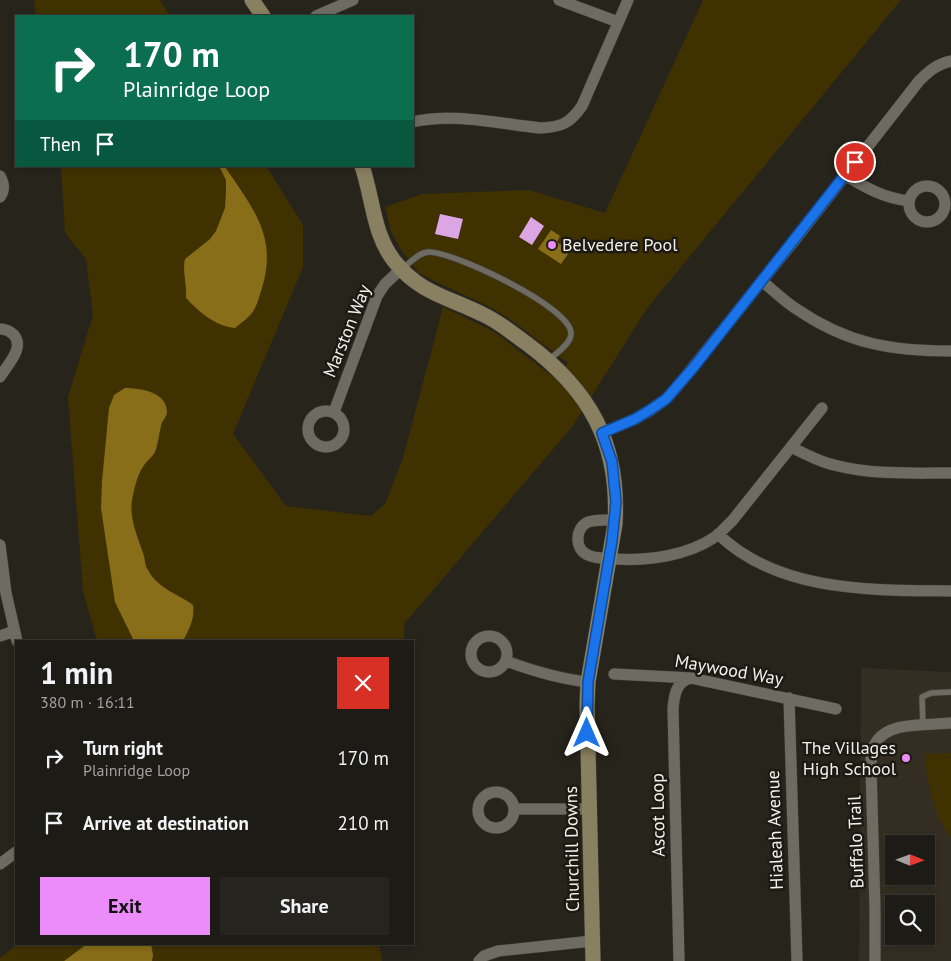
<!DOCTYPE html>
<meta charset="utf-8">
<style>
:root{--surface:#1d1b15;--page:#25241e;--text:#f1f3f6;--muted:#a0a1a0;--line:#3b3934;--accent:#ec8cfb}
body{margin:0;font-family:"PT Sans",sans-serif;background:var(--page);color:var(--text);height:100vh;display:flex;flex-direction:column;font-size:19px;white-space:nowrap}
*{box-sizing:border-box;margin:0}
p{font-size:16px;color:var(--muted)}
.icon{flex:none;width:28px;height:28px;fill:none;stroke:currentColor;stroke-width:2;stroke-linecap:round;stroke-linejoin:round}
.map{position:relative;flex:1;overflow:hidden}
.sheet{position:absolute;left:15px;top:640px;width:399px;height:305px;display:flex;flex-direction:column;background:var(--surface);border-radius:0px;box-shadow:0 2px 8px #0003,0 0 0 1px var(--line)}
.sheet>*{flex:none}
.top-card{position:absolute;left:15px;top:15px;width:399px;height:152px;border-radius:0px;box-shadow:0 2px 8px #0003,0 0 0 1px var(--line);background:#0b6e4f;color:#fff;overflow:hidden}
.needle{width:32px;rotate:91deg}
.fabs{position:absolute;left:885px;top:835px;display:grid;gap:10px}
.fabs a{display:grid;place-items:center;width:50px;height:50px;border-radius:0px;background:var(--surface);box-shadow:0 2px 8px #0003,0 0 0 1px var(--line);font-size:25px}
.pin{position:absolute;display:grid;place-items:center;width:42px;height:42px;color:#fff;margin:-21px;border:2px solid #fff;border-radius:50%;box-shadow:0 1px 5px #0007}
.me{position:absolute;width:55px;margin:-28px;rotate:0deg;stroke-linejoin:round;filter:drop-shadow(0 0 4px #0008)}
.turn{display:flex;align-items:center;gap:18px;height:105px;padding:0 25px;font-size:22px}
.turn .icon{width:65px;height:65px;stroke-width:2.5}
.turn b{display:block;font-size:35px;line-height:42px}
.then{display:flex;align-items:center;height:48px;padding:0 25px;background:#0003;gap:10px;font-size:19px}
.round{display:grid;place-items:center;flex:none;width:52px;height:52px;border-radius:0px;background:var(--page)}
.headline{display:flex;align-items:center;justify-content:space-between;height:85px;padding:0 25px}
h1{font-size:30px;font-weight:800;line-height:38px}
.cta{display:flex;gap:10px;margin-top:auto;padding:10px 25px}
.cta a{flex:1;height:58px;border-radius:0px;background:var(--accent);color:#111;font-size:20px;font-weight:800;line-height:58px;text-align:center}
.cta a+a{background:var(--page);color:var(--text)}
ul{padding:0;list-style:none}
li{display:flex;align-items:center;gap:15px;height:65px;padding:0 25px}
li div{flex:1}
li b{display:block;font-size:19px}
li em{font-style:normal}
.map>svg:first-child{display:block}
.built{fill:#332e21;fill-rule:evenodd}
.green{fill:#403100}
.water{fill:#886e18}
.building{fill:#dca6e4}
.lines{fill:none;stroke-linecap:round;stroke-linejoin:round}
.lane-casing{stroke:#423f39;stroke-width:7}
.street-casing{stroke:#423f39;stroke-width:12}
.secondary-casing{stroke:#423f39;stroke-width:16}
.lane{stroke:#6e6b62;stroke-width:5.5}
.street{stroke:#6e6b62;stroke-width:11}
.secondary{stroke:#897f61;stroke-width:15}
.route-casing{stroke:#114b97;stroke-width:12}
.route{stroke:#1a73e8;stroke-width:9}
.poi-dot{fill:#ec8cfb;stroke:#1d1a13;stroke-width:2}
.labels{text-anchor:middle;stroke-width:5;stroke-linejoin:round;paint-order:stroke}
.poi-label{font-size:18px;fill:#f2f0eb;stroke:#1d1a13;text-anchor:start}
.street-label{font-size:18px;fill:#f2f0eb;stroke:#1d1a13}
</style>
<div class="map">
<svg width="951" height="961" viewBox="0 0 951 961">
<rect width="100%" height="100%" fill="#27241c"/>
<!-- built -->
<path class="built" d="M861 668 951 672V961H859ZM894 844H926V876H894ZM894 904H926V936H894Z"/>
<!-- green -->
<path class="green" d="M34 0H160L170 16H36Z
M703 0H901L648 307 572 427 404 624V641H97L83 591 68 397 93 315 86 259 65 233 61 166H266L303 225V267L233 434 286 506 371 516 385 504 403 458 443 307 493 331 556 379 568 363 510 319 488 306 434 281 418 272 402 251 391 232 385 207 422 194 529 190 605 213Z
M951 753V838C932 810 928 787 925 754Z
M18 944H379L382 961H0V958Z"/>
<!-- water -->
<path class="water" d="M219 166 225 167C252 207 278 236 262 288 255 311 255 313 235 328 215 326 199 312 186 298 187 284 182 271 185 259L210 239 216 231 225 208 226 191V180Z
M551 230 560 236 557 242 570 251 561 264 538 249Z
M125 388C140 388 167 392 167 412 167 417 162 420 161 426 159 434 158 444 155 452 152 458 146 461 143 467 137 475 134 490 132 500 129 519 138 537 144 556 145 560 145 566 148 570 158 589 177 593 193 605 195 619 189 629 183 641H134L115 602 101 508 102 481 109 408 114 395Z
M87 944H151L153 955 152 961H64Z"/>
<!-- building -->
<path class="building" d="M440 214 463 219 458 239 435 234Z
M531 217 544 226 532 245 519 237Z"/>
<g class="lines">
<defs>
<path id="lane" d="M403 268C410 263 419 252 429 252 454 252 573 308 571 334 571 344 555 354 549 360
M923 725 922 697 931 693 951 692"/>
<path id="street" d="M559 0 618 22
M316 16 353 0
M412 122C454 112 499 124 541 128 562 127 570 123 582 106L628 0
M845 175C866 188 884 198 909 201
M0 176C4 183 5 190 0 197
M909 204a18 18 0 1 1 36 0a18 18 0 1 1-36 0Z
M762 281C774 291 785 302 798 310 848 344 892 351 951 351
M0 329C6 329 10 331 14 335 25 348 7 365 0 377
M308 429a18 18 0 1 1 36 0a18 18 0 1 1-36 0Z
M334 412 377 296 385 284 401 269
M602 433 635 419 651 410 666 399 677 387 794 241 919 81C929 71 937 64 951 61
M791 447C805 454 820 462 834 465 872 475 912 473 951 473
M615 520C607 520 596 519 588 522 575 528 574 549 588 555 595 559 607 558 615 559 648 561 687 556 715 537 721 533 726 526 732 521L822 408
M718 534C779 593 873 590 951 591
M0 545 6 593 17 641
M471 654a18 18 0 1 1 36 0a18 18 0 1 1-36 0Z
M0 636 14 631
M506 661C533 671 560 679 588 682
M614 674 691 678 836 709
M789 698 797 961
M478 810a18 18 0 1 1 36 0a18 18 0 1 1-36 0Z
M515 809H590
M0 864 16 852
M479 961 484 956 498 951 592 941
M679 961 673 709C674 696 676 681 691 678
M875 961V909L871 767C871 759 871 750 875 744 888 720 928 726 951 723"/>
<path id="secondary" d="M252 0 263 16
M362 166C373 198 373 235 395 262 421 294 448 297 482 314 498 321 512 333 526 343 590 390 620 444 615 524L588 682 587 705 593 961"/>
</defs>
<!-- lane casing -->
<use href="#lane" class="lane-casing"/>
<!-- street casing -->
<use href="#street" class="street-casing"/>
<!-- secondary casing -->
<use href="#secondary" class="secondary-casing"/>
<!-- lane -->
<use href="#lane" class="lane"/>
<!-- street -->
<use href="#street" class="street"/>
<!-- secondary -->
<use href="#secondary" class="secondary"/>
</g>
<g class="lines">
<defs>
<path id="route" d="M587 733 588 682 612 541 616 502 612 462 602 433 635 419 650 410 666 399 693 368 855 162"/>
</defs>
<!-- route casing -->
<use href="#route" class="route-casing"/>
<!-- route -->
<use href="#route" class="route"/>
</g>
<!-- markers -->
<g class="poi-dot">
<circle cx="552" cy="245" r="5"/>
<circle cx="906" cy="758" r="5"/>
</g>
<g class="labels">
<!-- poi labels -->
<g class="poi-label">
<text x="562" y="251">Belvedere Pool</text>
<text x="896" y="754" text-anchor="end">The Villages<tspan x="896" dy="21">High School</tspan></text>
</g>
<!-- street labels -->
<g class="street-label">
<text transform="translate(347 331) rotate(-68)" y="6">Marston Way</text>
<text transform="translate(729 670) rotate(10)" y="6">Maywood Way</text>
<text transform="translate(658 815) rotate(-91)" y="6">Ascot Loop</text>
<text transform="translate(775 830) rotate(-92)" y="6">Hialeah Avenue</text>
<text transform="translate(856 842) rotate(-92)" y="6">Buffalo Trail</text>
<text transform="translate(572 849) rotate(-91)" y="6">Churchill Downs</text>
</g>
</g>
</svg>
<div class="fabs">
<a><svg class="needle" viewBox="-14 -14 28 28"><path d="M0-13l5 13h-10z" fill="#e53935"/><path d="M0 13l5-13h-10z" fill="#a0a1a0"/></svg></a>
<a><svg class="icon" aria-label="search" viewBox="0 0 24 24"><circle cx="10" cy="10" r="6"/><path d="M15 15l6 6"/></svg></a>
</div>
<div class="pin" style="left:855px;top:162px;background:#d93025"><svg class="icon" aria-label="arrive" viewBox="0 0 24 24"><path d="M6 21V4h12l-3 4 3 4H6"/></svg></div>
<svg class="me" style="left:587px;top:733px" viewBox="-20 -20 40 40"><path d="M0-17L14 15 0 8-14 15z" fill="#1a73e8" stroke="#fff" stroke-width="4"/></svg>
<div class="top-card">
<div class="turn"><svg class="icon" aria-label="right" viewBox="0 0 24 24"><path d="M7 20v-9h11M14 6l5 5-5 5"/></svg><div><b>170 m</b>Plainridge Loop</div></div>
<div class="then">Then<svg class="icon" aria-label="arrive" viewBox="0 0 24 24"><path d="M6 21V4h12l-3 4 3 4H6"/></svg></div>
</div>
<section class="sheet">
<div class="headline"><div><h1>1 min</h1><p>380 m · 16:11</p></div><a class="round" style="background:#d93025;color:#fff"><svg class="icon" aria-label="close" viewBox="0 0 24 24"><path d="M6 6l12 12M18 6L6 18"/></svg></a></div>
<ul>
<li><svg class="icon" aria-label="right" viewBox="0 0 24 24"><path d="M7 20v-9h11M14 6l5 5-5 5"/></svg><div><b>Turn right</b><p>Plainridge Loop</p></div><em>170 m</em></li>
<li><svg class="icon" aria-label="arrive" viewBox="0 0 24 24"><path d="M6 21V4h12l-3 4 3 4H6"/></svg><div><b>Arrive at destination</b></div><em>210 m</em></li>
</ul>
<div class="cta"><a>Exit</a><a>Share</a></div>
</section>
</div>
